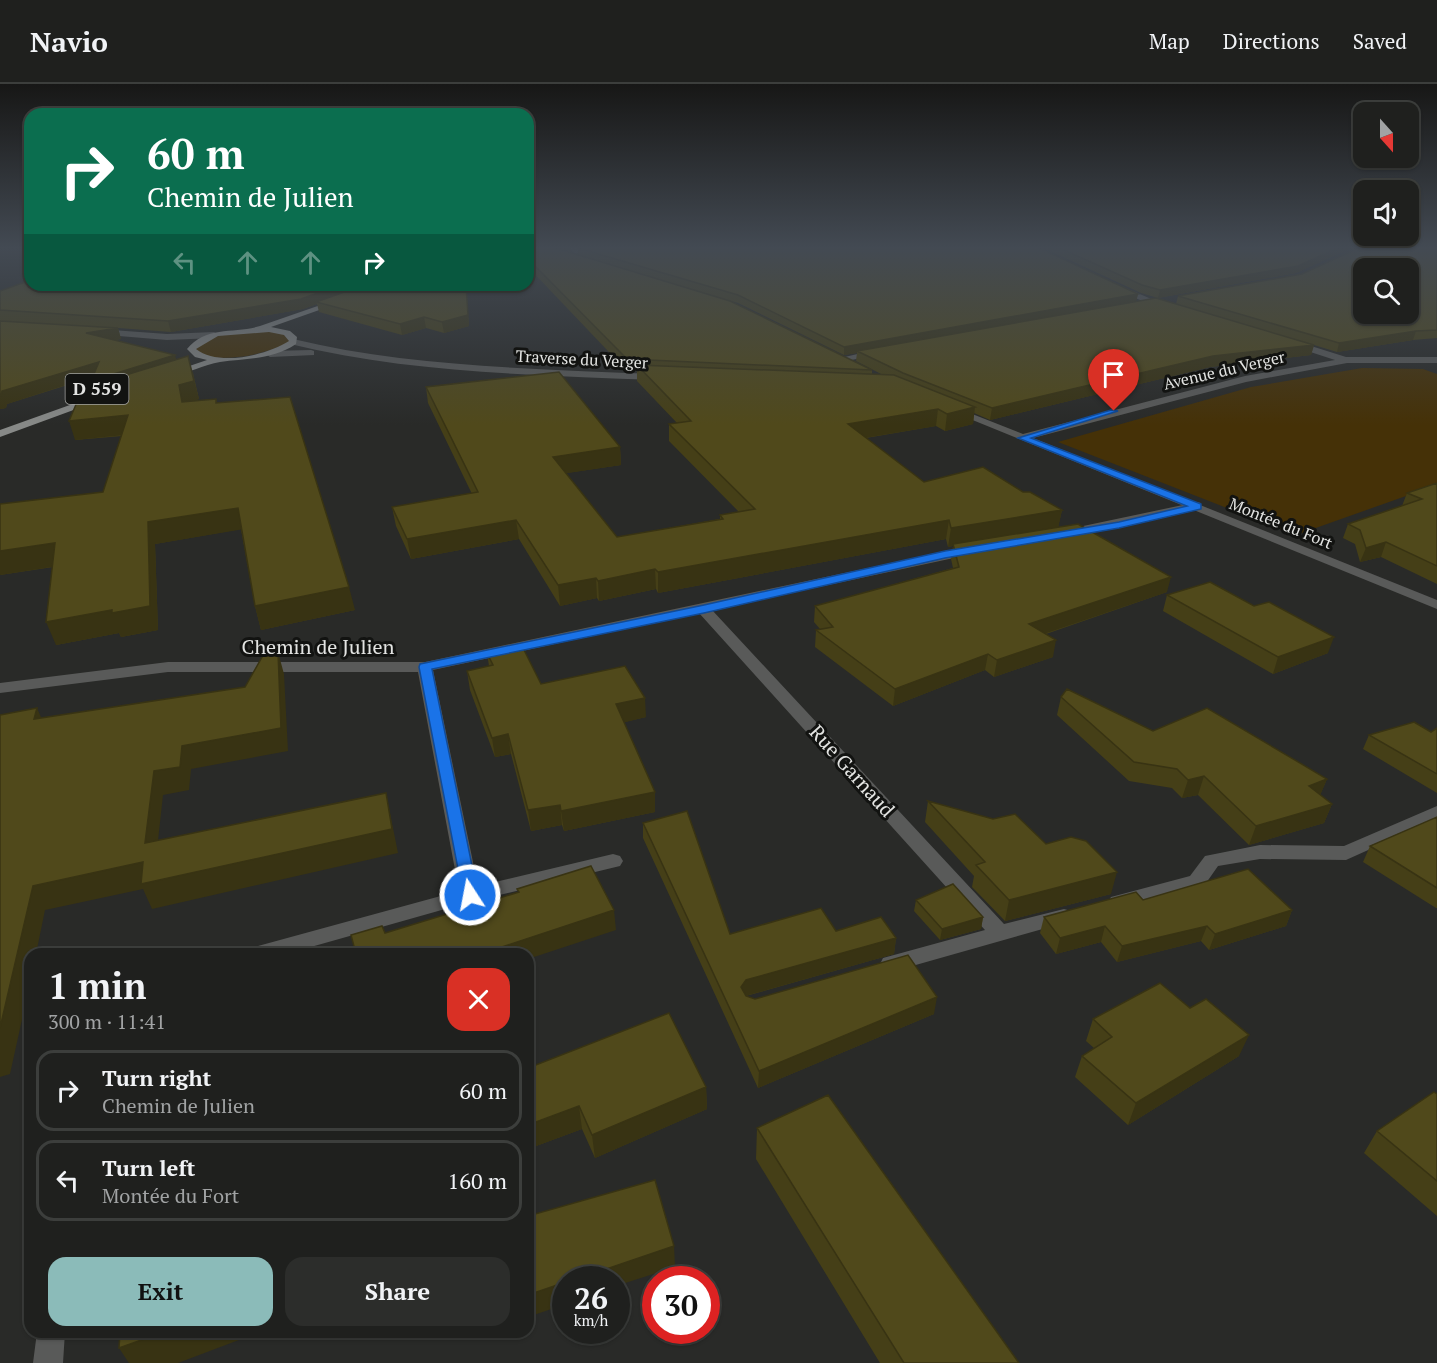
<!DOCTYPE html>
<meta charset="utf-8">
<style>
:root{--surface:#1f201e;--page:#2c2d2b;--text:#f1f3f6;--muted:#a1a3a4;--line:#3c3e3c;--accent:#8bbbb9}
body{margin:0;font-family:"PT Serif",serif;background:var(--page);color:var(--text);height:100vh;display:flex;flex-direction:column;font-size:22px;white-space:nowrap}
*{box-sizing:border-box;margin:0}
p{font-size:20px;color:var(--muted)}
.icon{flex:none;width:33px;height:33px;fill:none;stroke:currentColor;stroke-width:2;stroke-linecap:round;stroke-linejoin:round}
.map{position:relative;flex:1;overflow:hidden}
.sheet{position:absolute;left:24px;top:864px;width:510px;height:390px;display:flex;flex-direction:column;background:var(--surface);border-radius:18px;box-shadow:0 2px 4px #0004,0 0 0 2px var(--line)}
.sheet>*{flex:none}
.hud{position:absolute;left:24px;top:24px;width:510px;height:183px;border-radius:18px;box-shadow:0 2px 4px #0004,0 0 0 2px var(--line);background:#0b6e4f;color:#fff;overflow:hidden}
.needle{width:39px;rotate:159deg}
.tools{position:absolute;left:1353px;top:18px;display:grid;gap:12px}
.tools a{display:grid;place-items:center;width:66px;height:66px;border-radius:12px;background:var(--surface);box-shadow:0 2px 4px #0004,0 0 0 2px var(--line);font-size:30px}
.speed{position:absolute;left:552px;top:1182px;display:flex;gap:12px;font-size:30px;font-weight:700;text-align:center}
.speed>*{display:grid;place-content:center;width:78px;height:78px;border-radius:50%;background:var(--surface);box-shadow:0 2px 4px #0004,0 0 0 2px var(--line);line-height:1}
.speed small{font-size:15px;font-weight:400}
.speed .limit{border:9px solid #d22;background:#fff;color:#111}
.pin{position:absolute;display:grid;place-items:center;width:51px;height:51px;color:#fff;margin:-62px -26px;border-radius:50% 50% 50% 0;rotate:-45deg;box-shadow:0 0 6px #0007}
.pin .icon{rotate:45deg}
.me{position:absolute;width:66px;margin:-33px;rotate:349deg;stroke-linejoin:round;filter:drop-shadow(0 0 4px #0008)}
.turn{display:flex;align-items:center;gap:21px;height:126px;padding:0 24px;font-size:27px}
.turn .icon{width:78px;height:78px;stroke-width:2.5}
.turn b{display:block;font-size:42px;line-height:51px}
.lanes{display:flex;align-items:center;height:57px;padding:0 24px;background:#0003;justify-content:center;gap:30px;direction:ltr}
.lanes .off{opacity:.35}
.round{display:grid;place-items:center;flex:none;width:63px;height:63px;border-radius:18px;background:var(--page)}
.summary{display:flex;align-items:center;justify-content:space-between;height:102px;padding:0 24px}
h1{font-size:36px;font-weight:800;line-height:45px}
.primary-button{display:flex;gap:12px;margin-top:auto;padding:12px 24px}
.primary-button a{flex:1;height:69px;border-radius:18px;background:var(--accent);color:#111;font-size:24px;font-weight:800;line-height:69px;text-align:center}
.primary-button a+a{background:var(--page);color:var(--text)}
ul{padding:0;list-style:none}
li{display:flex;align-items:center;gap:18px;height:81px;margin:0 12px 9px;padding:0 12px;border:3px solid var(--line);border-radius:18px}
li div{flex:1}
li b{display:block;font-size:22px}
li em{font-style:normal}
header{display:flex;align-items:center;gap:36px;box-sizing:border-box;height:84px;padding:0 30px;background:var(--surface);border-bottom:2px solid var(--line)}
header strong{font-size:28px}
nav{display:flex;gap:33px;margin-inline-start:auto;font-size:21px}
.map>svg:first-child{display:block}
.green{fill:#453107}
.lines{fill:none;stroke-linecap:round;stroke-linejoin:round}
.service{fill:#595a59;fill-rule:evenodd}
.minor{fill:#595a59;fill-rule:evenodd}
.tertiary{fill:#595a59;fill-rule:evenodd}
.primary{fill:#878987;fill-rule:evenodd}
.wall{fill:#453f17}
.shaded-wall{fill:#383313}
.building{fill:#50491b;stroke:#383313;stroke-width:1.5;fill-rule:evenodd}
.route{fill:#1a73e8;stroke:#114b97;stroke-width:1.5}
.labels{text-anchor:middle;stroke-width:6;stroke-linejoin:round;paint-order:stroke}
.far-street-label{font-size:16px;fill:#e3e4e2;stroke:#121311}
.shield{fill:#121311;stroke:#a4a5a3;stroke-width:1.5}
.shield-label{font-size:18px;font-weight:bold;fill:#e3e4e2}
.street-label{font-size:20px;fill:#e3e4e2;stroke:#121311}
</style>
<header>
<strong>Navio</strong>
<nav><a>Map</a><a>Directions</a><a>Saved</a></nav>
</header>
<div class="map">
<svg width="1437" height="1279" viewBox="0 0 1437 1279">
<rect width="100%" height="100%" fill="#292a28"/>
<!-- green -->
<path class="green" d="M279 247 293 258C258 271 237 277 199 272L194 261 214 251Z
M1362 284 1423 285 1437 290V401L1296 451 1058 358 1251 303Z"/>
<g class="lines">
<!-- service -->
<path class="service" d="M576 162 579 168 576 170 568 164Z"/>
<!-- minor -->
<path class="minor" d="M879 265 882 266V270L841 278 836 275Z
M1197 418 1201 419V425L1069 453 1063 449 1069 445Z
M972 462 978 466 977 469 712 526 1004 840 1064 825 1071 827 1074 832 1071 837 891 888 883 886 880 880 883 874 985 846 699 529 433 586 478 802 613 770 620 772 623 777 620 782 470 818 286 870H247L251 864 258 862 459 807 418 588H168L0 609V599L168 578H425Z
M1437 722V735L1346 776 1260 775 1218 782 1204 802 1197 804 1118 825 1111 823 1108 818 1111 813 1190 792 1205 772 1260 761 1344 762Z
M37 1248H65L63 1279H33Z"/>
<!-- tertiary -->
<path class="tertiary" d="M1115 202H1121L1170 223 1163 225 1115 206Z
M98 245 167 250 214 248 218 251 214 254 167 256 95 250Z
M293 255C408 283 539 285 657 290L662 293 657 296C537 291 407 289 290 260V256Z
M1292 256 1346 273H1437V279H1347L1246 298 1033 354 1437 516V525L948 326 957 324 1023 350 1245 292 1335 276 1289 261V257Z
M311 266 314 267V271L270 273 266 270 270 267Z"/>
<!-- primary -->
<path class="primary" d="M335 216 342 218 271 243 290 247 297 253 296 260C272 276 247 274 220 278 204 281 187 289 171 293L166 290 207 276 195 273 187 265C206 241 235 250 260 242 285 233 310 225 335 216ZM269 248 284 251 289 257C267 271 219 283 196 265L218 252Z
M95 312 100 315 98 317 0 353V346Z"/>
</g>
<!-- wall -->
<path class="wall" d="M528 162 872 286V290L883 291 856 277 857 269 844 271 738 219 578 171V162H1035L1138 210 1136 217 1176 220 1178 212 1302 190 1437 162V254L1413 256 1337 268 1314 261 1311 271 1210 283 990 336 974 329 973 340 945 347 936 342 866 354 924 398 1023 408 1062 426 1058 443 1167 508 1046 550 1053 573 994 593 985 586 893 622 815 563 816 546 820 545 814 538 815 522 953 484 951 475 953 462 948 463 946 455 658 509 656 505 599 517 597 514 560 522 519 455 411 475 396 442 392 423 472 410 428 319 426 303 620 363 621 381 566 389 617 453 720 435V431L739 428 669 357V340L677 339 637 297V287H627L528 183Z
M551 162H571V169L551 163Z
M1039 162H1355L1296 189 1158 214 1141 209Z
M155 201H466L469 242 444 249 426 244 402 251 319 228 317 220 303 225 171 248 118 244 121 255 116 256 176 275 193 289 199 315 192 317 216 315 217 319 355 526 261 546 255 522 241 445 155 460 158 546 121 553 119 549 56 561 53 483 0 491 103 408 122 352 75 356 92 301 91 297 93 293 7 320 6 324 0 325V207L163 205Z
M1437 399V500L1381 473 1360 478 1355 460 1343 454 1348 440 1402 422 1407 409Z
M1167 511 1328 569 1273 590 1163 527Z
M487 569 541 600 646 633 624 638 655 708V728L564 747 562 741 531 747 511 670 495 673 470 606 467 587 489 582Z
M1061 613 1153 647 1327 695 1320 711 1332 720 1324 739 1249 761 1198 711 1182 714 1172 704 1129 697 1057 631Z
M1437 644V709L1363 665 1369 651 1431 648Z
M928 717 1046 760 1111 810 1005 837 972 803 974 792 925 738Z
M1437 733V824H1436L1363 778 1370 762Z
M643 739 730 850 836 847 896 854 894 870 746 912 755 915 934 930 758 1004 643 754Z
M916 816 983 833 981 845 940 856 914 827Z
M1143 816 1292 826 1286 842 1209 866 1201 857 1117 878 1101 858 1056 870 1040 849 1044 833Z
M1093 935 1239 972 1128 1041 1075 993 1082 972 1094 964 1086 957Z
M528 984 706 1003 707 1025 595 1074 582 1045 528 1065Z
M1437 1010V1132L1364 1069 1377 1047Z
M757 1044 1019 1279H880L756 1075Z"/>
<!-- shaded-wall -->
<path class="shaded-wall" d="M1342 162H1355L1296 189 1158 214 1160 206Z
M340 201H394L369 212 316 218 317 220 303 225 171 248 168 237Z
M466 201 469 242 444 249 442 238Z
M1138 210 1136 218 857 267V269L844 271V263Z
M424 233 426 244 402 251 400 240Z
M118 244 121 255 90 260 86 249Z
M1416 247 1413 256 1337 268 1339 259Z
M1314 261 1311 271 1210 283 990 336 992 324 1213 272Z
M175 271 178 282 95 309 91 297Z
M188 272 199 315 184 320 182 318 179 301Z
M99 278 103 289 7 320 6 324 0 325V312L2 307Z
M975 323 973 340 945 347 947 330Z
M938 325 936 342 846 357 848 340Z
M128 331 134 350 75 356 69 337Z
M620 363 621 381 555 391 553 373Z
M238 424 244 445 155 460 158 546 121 553 119 549 56 561 46 538 148 438Z
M1062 426 1058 445 953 460V462L948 463 951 444Z
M516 436 519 455 411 475 407 455Z
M949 436 946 455 658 509V488Z
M1386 458 1381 473 1360 478 1366 464Z
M55 459 64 481 0 491V467Z
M655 485 656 505 599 517 598 497Z
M1171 493 1167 508 1026 556 1029 540Z
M596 494 597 514 560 522 558 501Z
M349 503 355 526 261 546 255 522Z
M1334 553 1328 569 1273 590 1278 573Z
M1056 556 1053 573 994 593 997 576Z
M278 568 284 590 288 667 191 685 189 706 163 711 155 784 145 759 154 687 182 662 281 644Z
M988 570 985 586 893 622 895 605Z
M645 614 646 633 618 640 616 620Z
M37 624 47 647 34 635Z
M508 650 511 670 495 673 492 654Z
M1204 692 1198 711 1182 714 1188 696Z
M1327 695 1319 714 1309 702Z
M655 708V728L564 747 561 727Z
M386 709 398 769 152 825 143 805 45 826 36 870H30V899L10 990 0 993V944L33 802Z
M1332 720 1324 739 1249 761 1256 742Z
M560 721 562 741 531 747 528 726Z
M1117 788 1111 810 1005 837 1009 816Z
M614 826 616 846 528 875V870H481Z
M1292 826 1286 842 1209 866 1215 850Z
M983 833 981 845 940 856 942 845Z
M1105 842 1101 858 1056 870 1060 854Z
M1207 842 1201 857 1117 878 1122 862Z
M896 854 894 870 745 912 741 903 746 896Z
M937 913 934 930 758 1004 759 987Z
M1249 951 1239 972 1128 1041 1136 1019Z
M706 1003 707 1025 595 1074 592 1051Z
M579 1022 582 1045 528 1065V1041Z
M674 1162 675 1183 616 1202V1196H574Z
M566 1198V1220L528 1233V1211Z
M164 1248H260L178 1279H129L119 1264Z"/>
<!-- building -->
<path class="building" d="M528 162H549L730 217 872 286 627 275 528 175Z
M579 162H1035L1138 210 844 263 738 211 578 164Z
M1055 162H1342L1298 182 1160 206 1142 201Z
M1363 162H1437V246L1416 247 1339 259 1178 212 1302 190ZM1364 184H1408V230H1364Z
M28 197H30V201H98L183 206 173 201H340L301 215 168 237 0 226V207Z
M364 201H369L367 202 366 205 376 208 390 201H466L468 231 442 238 424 233 400 240 316 218Z
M1156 214 1314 261 1213 272 992 324 903 289 857 267Z
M0 237 118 244 86 249 175 271 91 297 99 278 2 307 1 312H0Z
M188 272 194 297 179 301 182 318 216 315V319L290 313 349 503 255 522 238 424 148 438 150 522 112 529V526L46 538 55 459 0 467V420L103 408 128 331 69 337 83 304Z
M637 281 894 291 975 323 947 330 938 325 848 340 924 398 983 383 1023 408H1030L1062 426 951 444 949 436 658 488 655 485 598 497 596 494 558 501 516 436 407 455 392 423 478 408 426 303 559 288 620 363 553 373 617 453 723 435 720 431 755 425 669 340 691 337Z
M1437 399V482L1386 458 1366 464 1360 446 1348 440 1422 415 1407 409Z
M1078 440 1171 493 1029 540 1056 556 997 576 988 570 895 605 816 546 833 543 815 522 959 483 953 460Z
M1210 498 1254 522 1269 518 1334 553 1278 573 1167 511Z
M522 562 541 600 625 582 645 614 616 620 655 708 561 727 560 721 528 726 508 650 492 654 467 587 493 581 487 569Z
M265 568H278L281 644 182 662 180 683 154 687 145 759 386 709 392 745 141 800 143 778 33 802 0 944V631L37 624 34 635 245 603Z
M1067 605 1153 647 1207 624 1327 695 1309 702 1332 720 1256 742 1204 692 1188 696 1177 685 1134 678 1061 613Z
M1414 638 1431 648 1437 644V690L1369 651Z
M928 717 993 735 1015 730 1046 760 1071 753 1086 757 1117 788 1009 816 976 781 985 778Z
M687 727 730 850 821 824 836 847 881 833 896 854 746 896 741 903 746 912 755 915 908 871 937 913 759 987 643 739Z
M1437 733V804L1370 762Z
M591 782 614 826 481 870H356L351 851 382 842 385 849 519 808 517 805Z
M1248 785 1292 826 1215 850 1207 842 1122 862 1105 842 1060 854 1044 833 1136 808 1143 816Z
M953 800 983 833 942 845 916 816Z
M1160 899 1190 924 1206 915 1249 951 1136 1019 1082 972 1112 953 1093 935Z
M669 929 706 1003 592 1051 579 1022 528 1041V984Z
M1434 1008 1437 1010V1097L1377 1047Z
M828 1011 1019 1279H904L757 1044Z
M655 1096 674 1162 574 1196H566V1198L528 1211V1132Z
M120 1248H164L119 1264Z"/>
<!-- sky -->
<linearGradient id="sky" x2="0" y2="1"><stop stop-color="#171716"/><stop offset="0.48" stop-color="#434a53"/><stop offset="1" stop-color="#434a53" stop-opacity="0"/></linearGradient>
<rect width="1437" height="341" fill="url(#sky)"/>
<!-- route -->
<path class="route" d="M1111 326 1118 327 1031 354 1201 420V425L1119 444 945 474 704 529 432 585 478 811 476 816H464L419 583 420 580 704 521 945 467 1119 438 1187 422 1018 354Z"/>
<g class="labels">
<!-- far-street labels -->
<g class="far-street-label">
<text transform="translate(582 275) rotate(3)" y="6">Traverse du Verger</text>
<text transform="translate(1224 286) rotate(-13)" y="6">Avenue du Verger</text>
<text transform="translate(1281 439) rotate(22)" y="6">Montée du Fort</text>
</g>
<!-- shield labels -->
<rect class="shield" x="65.5" y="290" width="63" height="30" rx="4.5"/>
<g class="shield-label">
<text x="97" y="311">D 559</text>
</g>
<!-- street labels -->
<g class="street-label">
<text x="318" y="570">Chemin de Julien</text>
<text transform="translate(852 687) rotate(48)" y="7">Rue Garnaud</text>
</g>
</g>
</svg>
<div class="tools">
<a><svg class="needle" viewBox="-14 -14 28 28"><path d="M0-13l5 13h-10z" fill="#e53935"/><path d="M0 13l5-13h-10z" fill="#a1a3a4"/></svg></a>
<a><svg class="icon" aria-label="sound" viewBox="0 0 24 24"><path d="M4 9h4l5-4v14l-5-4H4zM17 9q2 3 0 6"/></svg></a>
<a><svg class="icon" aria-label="search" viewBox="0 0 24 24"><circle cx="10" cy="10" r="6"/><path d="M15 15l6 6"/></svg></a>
</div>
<div class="speed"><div>26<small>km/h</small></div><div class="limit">30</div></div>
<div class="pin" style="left:1114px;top:327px;background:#d93025"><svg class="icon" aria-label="arrive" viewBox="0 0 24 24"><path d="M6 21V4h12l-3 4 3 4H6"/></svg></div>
<svg class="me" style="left:470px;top:811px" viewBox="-20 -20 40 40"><circle r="17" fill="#1a73e8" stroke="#fff" stroke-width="3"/><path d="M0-11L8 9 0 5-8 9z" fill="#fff"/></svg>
<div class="hud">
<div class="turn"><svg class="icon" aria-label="right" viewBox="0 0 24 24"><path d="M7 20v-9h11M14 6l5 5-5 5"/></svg><div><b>60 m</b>Chemin de Julien</div></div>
<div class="lanes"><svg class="icon off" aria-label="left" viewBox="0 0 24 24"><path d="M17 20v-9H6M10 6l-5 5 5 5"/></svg><svg class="icon off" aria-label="ahead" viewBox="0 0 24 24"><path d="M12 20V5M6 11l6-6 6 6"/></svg><svg class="icon off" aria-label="ahead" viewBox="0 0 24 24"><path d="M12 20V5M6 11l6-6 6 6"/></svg><svg class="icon" aria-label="right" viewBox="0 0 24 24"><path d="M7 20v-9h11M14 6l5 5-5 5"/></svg></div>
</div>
<section class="sheet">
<div class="summary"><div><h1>1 min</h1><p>300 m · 11:41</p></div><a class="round" style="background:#d93025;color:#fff"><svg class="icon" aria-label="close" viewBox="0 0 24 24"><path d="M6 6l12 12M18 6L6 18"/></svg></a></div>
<ul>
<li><svg class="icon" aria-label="right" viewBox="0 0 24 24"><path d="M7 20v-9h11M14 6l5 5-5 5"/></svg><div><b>Turn right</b><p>Chemin de Julien</p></div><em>60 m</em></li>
<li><svg class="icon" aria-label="left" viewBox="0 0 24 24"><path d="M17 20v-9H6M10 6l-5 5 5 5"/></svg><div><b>Turn left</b><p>Montée du Fort</p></div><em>160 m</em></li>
</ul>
<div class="primary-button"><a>Exit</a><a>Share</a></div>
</section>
</div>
